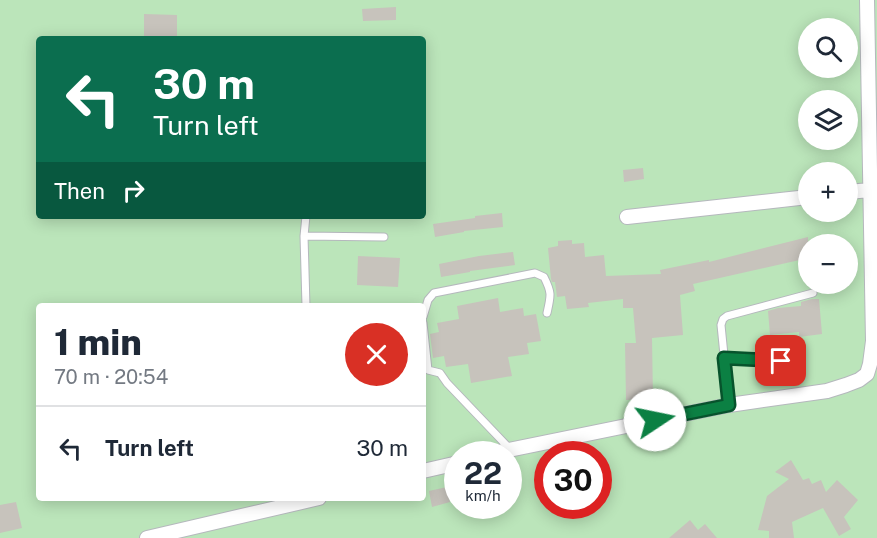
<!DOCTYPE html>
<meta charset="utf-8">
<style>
:root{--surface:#fff;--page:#f6f6f7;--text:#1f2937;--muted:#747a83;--line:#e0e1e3}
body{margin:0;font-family:"Public Sans",sans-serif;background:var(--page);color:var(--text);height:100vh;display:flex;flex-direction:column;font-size:22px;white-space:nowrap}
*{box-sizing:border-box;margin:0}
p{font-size:20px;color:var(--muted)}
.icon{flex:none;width:33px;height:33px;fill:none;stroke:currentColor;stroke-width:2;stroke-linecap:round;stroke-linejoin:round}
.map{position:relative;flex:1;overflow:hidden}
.side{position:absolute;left:36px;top:303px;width:390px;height:198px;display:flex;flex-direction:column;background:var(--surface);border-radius:6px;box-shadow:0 3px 15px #0003}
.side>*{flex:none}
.guide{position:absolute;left:36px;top:36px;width:390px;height:183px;border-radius:6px;box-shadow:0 3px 15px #0003;background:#0b6e4f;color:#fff;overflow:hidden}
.fabs{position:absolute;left:798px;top:18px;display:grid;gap:12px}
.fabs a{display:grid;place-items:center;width:60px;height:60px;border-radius:50%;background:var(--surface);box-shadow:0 3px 15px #0003;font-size:30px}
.speed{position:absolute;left:444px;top:441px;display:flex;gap:12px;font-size:30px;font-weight:700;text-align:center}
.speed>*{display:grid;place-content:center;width:78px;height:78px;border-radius:50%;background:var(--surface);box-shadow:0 3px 15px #0003;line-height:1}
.speed small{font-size:15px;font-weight:400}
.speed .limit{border:9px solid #d22;background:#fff;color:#111}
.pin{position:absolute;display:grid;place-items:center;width:51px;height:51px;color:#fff;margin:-26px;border-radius:12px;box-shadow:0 3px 9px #0006}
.me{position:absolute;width:66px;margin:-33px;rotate:79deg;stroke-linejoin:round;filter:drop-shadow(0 0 4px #0008)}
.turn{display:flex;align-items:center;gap:21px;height:126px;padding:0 18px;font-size:27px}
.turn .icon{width:78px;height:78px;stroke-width:2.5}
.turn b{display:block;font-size:42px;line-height:51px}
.then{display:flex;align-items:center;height:57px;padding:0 18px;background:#0003;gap:12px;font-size:22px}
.round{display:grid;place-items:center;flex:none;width:63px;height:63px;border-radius:32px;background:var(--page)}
.headline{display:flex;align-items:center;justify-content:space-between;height:102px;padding:0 18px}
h1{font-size:36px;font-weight:800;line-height:45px}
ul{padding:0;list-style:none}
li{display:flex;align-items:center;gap:18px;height:84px;padding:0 18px;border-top:2px solid var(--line)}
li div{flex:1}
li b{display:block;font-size:22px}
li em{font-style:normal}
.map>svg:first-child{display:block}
.green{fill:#bbe5ba;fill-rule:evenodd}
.building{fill:#c7c3bc}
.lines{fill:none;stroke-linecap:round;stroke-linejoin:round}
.lane-casing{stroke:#b5b8bd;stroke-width:9}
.street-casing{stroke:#b5b8bd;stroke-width:16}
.lane{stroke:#fff;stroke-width:7}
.street{stroke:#fff;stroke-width:14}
.route-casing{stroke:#07532c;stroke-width:15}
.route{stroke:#0b8043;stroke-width:10}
</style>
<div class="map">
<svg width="877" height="538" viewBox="0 0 877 538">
<rect width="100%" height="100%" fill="#ece9df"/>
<!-- green -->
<path class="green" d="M0 0H877V538H0ZM808 28H848V68H808ZM39 39H423V216H39ZM808 100H848V140H808ZM808 172H848V212H808ZM808 244H848V284H808ZM39 306H423V498H39ZM458 454H508V506H458ZM548 454H598V506H548Z"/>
<!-- building -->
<path class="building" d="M396 7V20L363 21 362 9Z
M144 14 177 15V39H144Z
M643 168 644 179 624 182 623 170Z
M502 213 503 227 464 231V232L435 237 433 224 475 218V216Z
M808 237V253L803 255 804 259 693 284 695 291 680 295 683 335 652 338 653 399 626 400 625 343H636L633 308H623V299L588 303 589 307 567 309 565 296 557 297 555 282H552L551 279 548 248 558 246V241L572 240V244L584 243 585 257 604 255 606 276 661 274 660 270 709 260V262Z
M513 252 515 265 470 271V272L441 277 439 264 479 256Z
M358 256 400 258 398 287 357 285Z
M498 298 500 312 523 308 524 316 536 314 541 341 527 343 529 354 508 357 512 376 471 383 468 364 446 367 444 356 433 358 430 334 439 332 437 323 459 319 457 306Z
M812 299H819L822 334 799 337V332L770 335 768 311 778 308 801 306V302Z
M791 460 803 480 809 478 812 484 821 480 826 492 837 480 858 500 844 517 851 529 839 536 823 508 792 522 794 538H769V531L758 530 767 496 789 479 775 472Z
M447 487 450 502 432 507 429 491Z
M16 502 22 528 0 533V505Z
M690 520 698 530 705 524 717 538H669Z"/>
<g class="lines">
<defs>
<path id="lane" d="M304 236 306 216
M306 306 304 236 384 237
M423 317 428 300 434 293 535 273 544 277C552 293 551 295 547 313
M423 323 428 370 440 373 447 383 510 449
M724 358 781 361
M729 405 721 325 723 319 727 316 813 293"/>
<path id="street" d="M848 192 870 190
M627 217 808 197
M489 454 729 405 827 391 846 385 859 380 867 374 870 364 873 341 867 0
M423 471 458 463
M147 538 319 498"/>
</defs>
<!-- lane casing -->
<use href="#lane" class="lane-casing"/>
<!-- street casing -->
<use href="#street" class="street-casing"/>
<!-- lane -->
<use href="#lane" class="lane"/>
<!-- street -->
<use href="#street" class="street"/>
</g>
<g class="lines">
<defs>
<path id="route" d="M655 420 729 405 724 358 781 361"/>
</defs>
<!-- route casing -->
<use href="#route" class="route-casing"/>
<!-- route -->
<use href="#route" class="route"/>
</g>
</svg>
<div class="fabs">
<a><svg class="icon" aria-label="search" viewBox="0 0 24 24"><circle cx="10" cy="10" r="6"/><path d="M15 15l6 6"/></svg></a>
<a><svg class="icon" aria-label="layers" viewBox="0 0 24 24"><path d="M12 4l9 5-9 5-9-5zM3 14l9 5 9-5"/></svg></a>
<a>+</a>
<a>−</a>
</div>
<div class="speed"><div>22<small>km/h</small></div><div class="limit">30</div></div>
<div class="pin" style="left:781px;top:361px;background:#d93025"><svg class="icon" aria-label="arrive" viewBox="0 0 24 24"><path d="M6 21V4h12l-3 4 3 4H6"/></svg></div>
<svg class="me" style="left:655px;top:420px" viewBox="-20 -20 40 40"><circle r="19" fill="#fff"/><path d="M0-13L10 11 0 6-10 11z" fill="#0b8043"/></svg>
<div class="guide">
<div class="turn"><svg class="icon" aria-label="left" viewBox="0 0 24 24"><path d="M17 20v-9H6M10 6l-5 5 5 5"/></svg><div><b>30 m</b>Turn left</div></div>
<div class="then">Then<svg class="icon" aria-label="right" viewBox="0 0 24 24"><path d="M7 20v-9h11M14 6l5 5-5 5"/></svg></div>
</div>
<section class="side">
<div class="headline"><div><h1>1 min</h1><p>70 m · 20:54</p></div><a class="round" style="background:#d93025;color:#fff"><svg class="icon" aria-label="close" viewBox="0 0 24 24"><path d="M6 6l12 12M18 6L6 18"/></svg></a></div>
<ul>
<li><svg class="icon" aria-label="left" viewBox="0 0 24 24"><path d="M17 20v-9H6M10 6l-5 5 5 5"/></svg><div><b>Turn left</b></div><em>30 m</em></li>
</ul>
</section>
</div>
